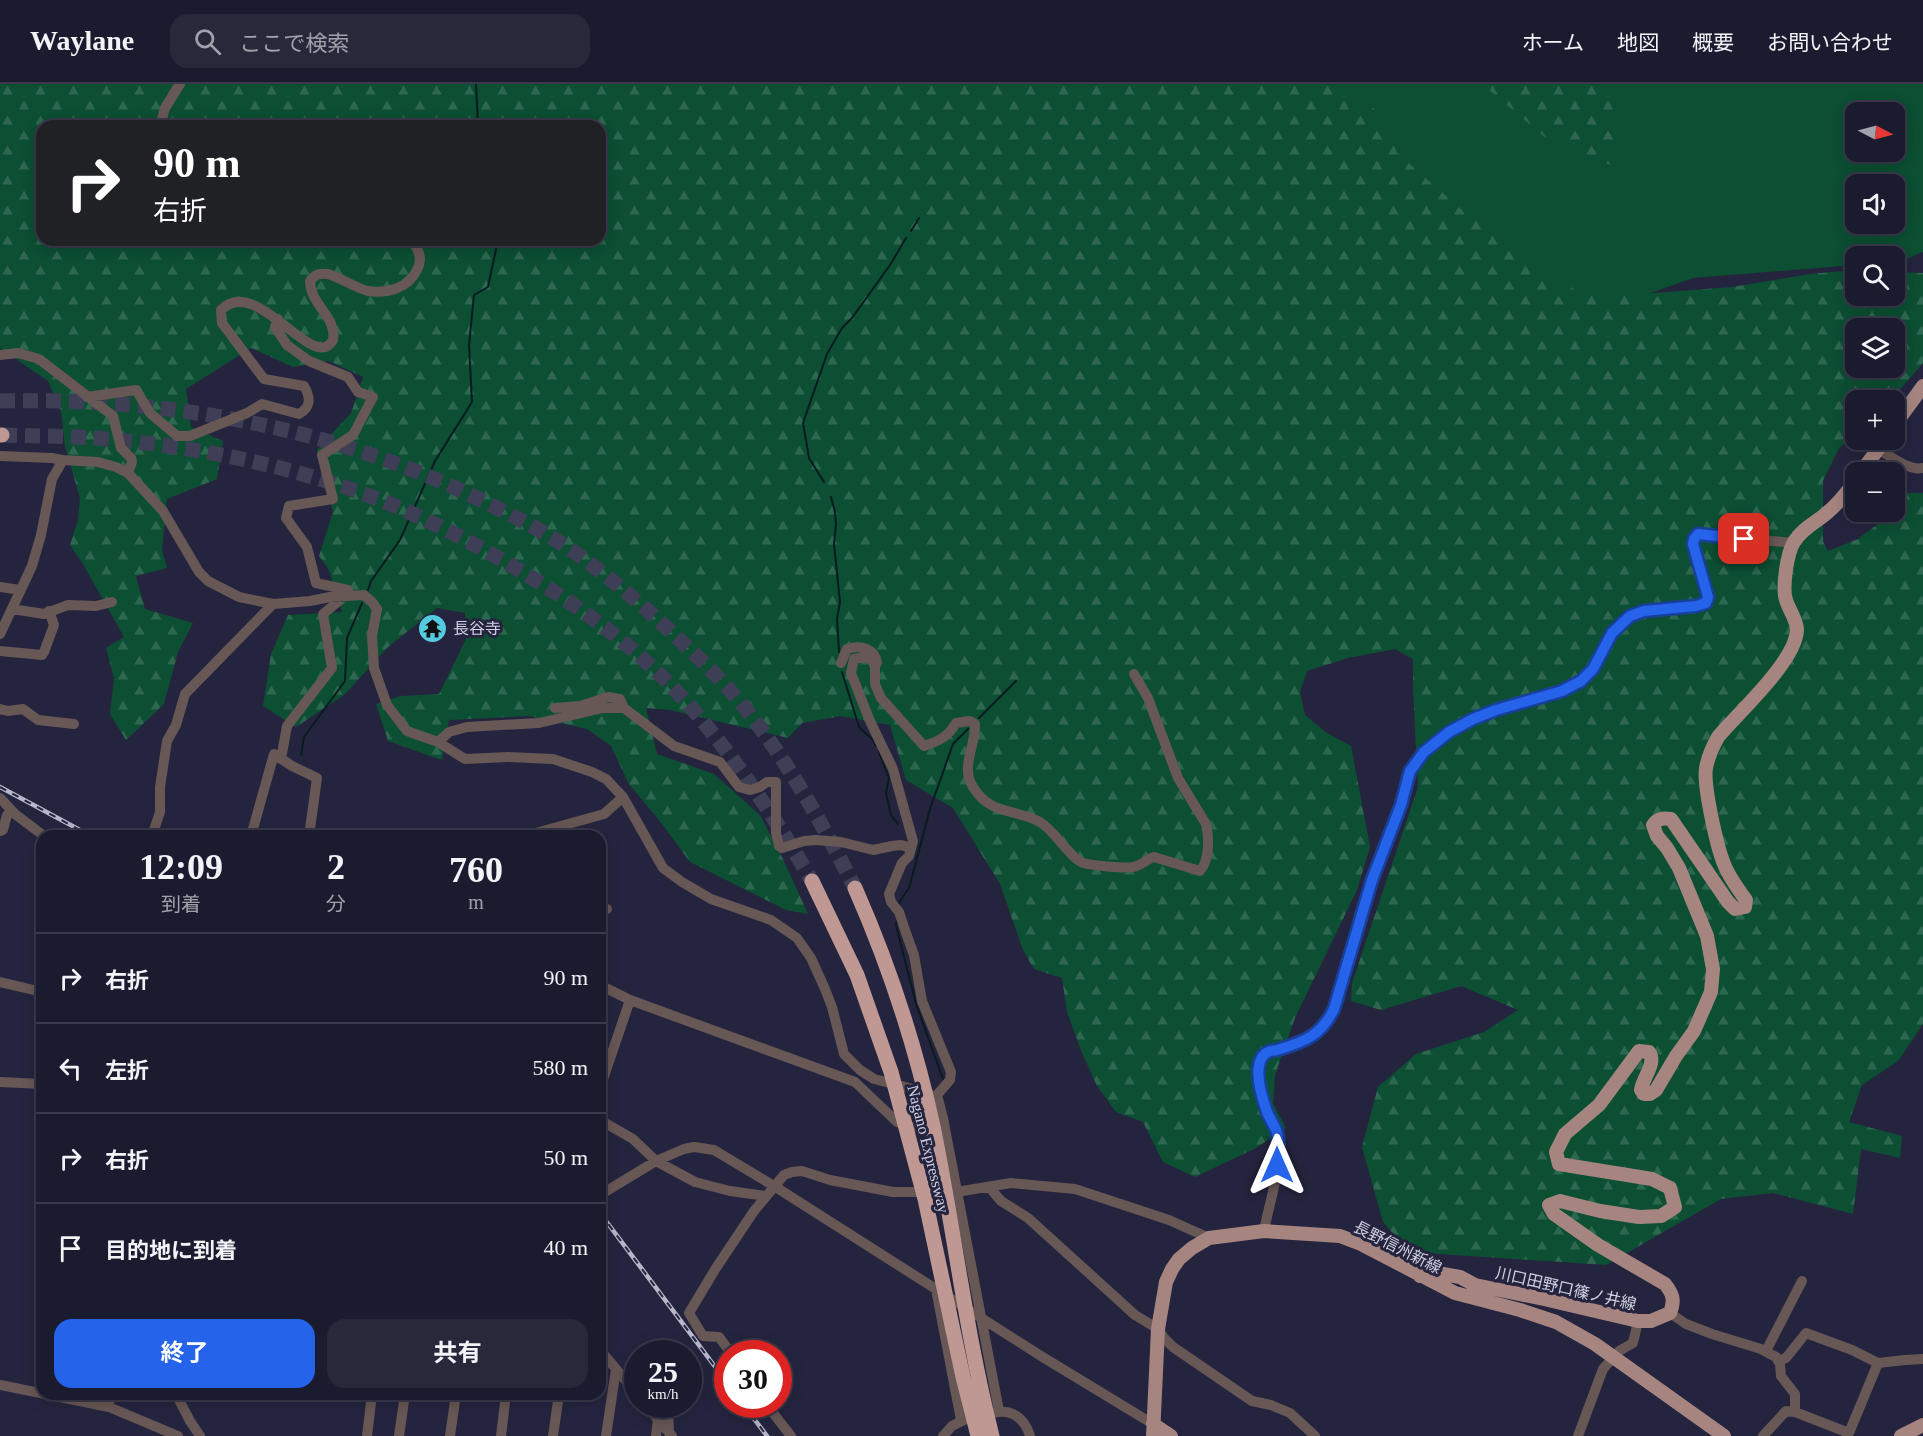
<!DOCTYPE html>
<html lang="ja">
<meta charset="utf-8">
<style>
:root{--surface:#1b1b2f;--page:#28283b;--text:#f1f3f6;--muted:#a0a1aa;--line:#39394b;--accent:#2563eb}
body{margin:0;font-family:"Times New Roman","Noto Sans JP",serif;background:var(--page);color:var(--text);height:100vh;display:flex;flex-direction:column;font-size:22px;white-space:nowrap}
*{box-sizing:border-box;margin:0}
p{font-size:20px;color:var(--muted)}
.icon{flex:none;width:33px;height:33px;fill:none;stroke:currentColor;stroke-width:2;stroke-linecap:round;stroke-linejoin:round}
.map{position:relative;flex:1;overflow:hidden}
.side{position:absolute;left:36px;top:746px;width:570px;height:570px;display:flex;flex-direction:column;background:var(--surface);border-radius:18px;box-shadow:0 3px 15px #0003,0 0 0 2px var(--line)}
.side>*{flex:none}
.top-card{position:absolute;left:36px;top:36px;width:570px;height:126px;border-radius:18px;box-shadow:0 3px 15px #0003,0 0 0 2px var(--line);background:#202124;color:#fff;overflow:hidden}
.needle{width:39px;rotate:96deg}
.tools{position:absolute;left:1845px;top:18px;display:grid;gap:12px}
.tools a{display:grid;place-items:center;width:60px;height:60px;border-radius:12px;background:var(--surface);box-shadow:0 3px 15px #0003,0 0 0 2px var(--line);font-size:30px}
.speed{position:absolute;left:624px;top:1256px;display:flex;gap:12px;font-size:30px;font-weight:700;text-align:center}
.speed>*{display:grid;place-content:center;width:78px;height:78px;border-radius:50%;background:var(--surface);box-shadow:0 3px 15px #0003,0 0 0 2px var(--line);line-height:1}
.speed small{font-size:15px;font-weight:400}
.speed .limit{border:9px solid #d22;background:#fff;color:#111}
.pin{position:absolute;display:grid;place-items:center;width:51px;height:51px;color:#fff;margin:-26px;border-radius:12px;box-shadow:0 3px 9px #0006}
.me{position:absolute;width:66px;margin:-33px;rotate:0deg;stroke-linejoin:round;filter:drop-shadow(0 0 4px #0008)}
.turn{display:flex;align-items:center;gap:21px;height:126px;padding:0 18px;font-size:27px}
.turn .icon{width:78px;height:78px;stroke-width:2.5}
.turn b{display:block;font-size:42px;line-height:51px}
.eta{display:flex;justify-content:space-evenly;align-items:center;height:102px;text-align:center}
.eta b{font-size:36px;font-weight:700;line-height:42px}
.cta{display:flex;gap:12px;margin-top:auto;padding:12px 18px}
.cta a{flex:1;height:69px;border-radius:18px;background:var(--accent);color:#fff;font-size:24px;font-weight:700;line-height:69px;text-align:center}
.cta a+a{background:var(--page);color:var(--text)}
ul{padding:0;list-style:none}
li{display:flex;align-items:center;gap:18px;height:90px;padding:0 18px;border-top:2px solid var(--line)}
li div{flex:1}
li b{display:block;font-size:22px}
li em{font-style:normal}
header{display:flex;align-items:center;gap:36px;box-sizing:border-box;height:84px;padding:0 30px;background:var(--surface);border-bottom:2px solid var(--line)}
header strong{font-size:28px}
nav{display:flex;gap:33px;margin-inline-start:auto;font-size:21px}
.search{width:420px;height:54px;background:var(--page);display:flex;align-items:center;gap:15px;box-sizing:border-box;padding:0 21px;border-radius:18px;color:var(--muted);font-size:22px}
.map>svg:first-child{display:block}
.grass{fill:#0c4f33;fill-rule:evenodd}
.forest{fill:url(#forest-firs);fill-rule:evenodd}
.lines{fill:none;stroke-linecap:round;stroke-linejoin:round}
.stream{stroke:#0a1b20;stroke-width:2}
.highway-tunnel{stroke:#3e3e57;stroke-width:15;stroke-dasharray:15 8;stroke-linecap:butt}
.minor{stroke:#675755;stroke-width:10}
.major{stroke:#a68581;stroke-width:14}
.highway{stroke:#bf9893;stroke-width:15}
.rail-casing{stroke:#b6b8ca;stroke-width:4.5}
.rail{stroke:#24243f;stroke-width:2;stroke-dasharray:7;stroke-linecap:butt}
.route-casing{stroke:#184099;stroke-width:15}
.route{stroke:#2563eb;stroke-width:10}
.labels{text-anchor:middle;stroke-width:6;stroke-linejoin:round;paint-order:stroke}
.poi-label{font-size:16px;fill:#cfd1e2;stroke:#24243f;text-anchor:start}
.street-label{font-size:16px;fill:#cfd1e2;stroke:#24243f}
</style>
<header>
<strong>Waylane</strong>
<div class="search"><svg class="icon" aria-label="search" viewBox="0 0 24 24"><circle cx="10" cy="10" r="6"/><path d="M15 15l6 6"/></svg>ここで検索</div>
<nav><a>ホーム</a><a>地図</a><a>概要</a><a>お問い合わせ</a></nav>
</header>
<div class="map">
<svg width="1923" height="1352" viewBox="0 0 1923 1352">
<defs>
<pattern id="forest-firs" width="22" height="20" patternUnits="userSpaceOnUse" patternTransform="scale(1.5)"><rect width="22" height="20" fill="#0c4f33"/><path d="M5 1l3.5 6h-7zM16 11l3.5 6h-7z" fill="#2e6750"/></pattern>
</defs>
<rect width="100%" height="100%" fill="#24243f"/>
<!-- grass -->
<path class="grass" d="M1300 0H1923V168L1899 178H1895L1894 172H1856L1855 181 1693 194 1597 228 1480 164ZM1856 28H1894V68H1856ZM1856 100H1894V140H1856Z"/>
<!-- forest -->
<path class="forest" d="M0 0H1335L1369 18 1389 45 1397 69 1469 132 1581 210 1627 211 1732 203 1810 190 1855 186 1856 212H1894L1895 188 1923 189V279L1891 316H1856L1855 351 1839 364 1823 397V457L1828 467 1858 455 1894 428 1899 423 1905 409H1923V940L1898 977 1862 1001 1849 1038 1902 1052 1900 1074 1861 1065 1853 1130 1773 1109 1721 1115 1606 1181 1409 1168 1383 1138 1362 1063 1378 1003 1416 970 1484 948 1518 926 1461 902 1381 926 1351 917 1352 899 1418 703 1413 605V575L1395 565 1348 574 1307 587 1300 608 1305 631 1327 649 1351 662 1370 763 1357 806 1295 934 1275 991 1273 1019 1286 1044 1256 1064 1195 1093 1163 1078 1143 1038 1116 1028 1097 1002 1082 969 1067 928 1062 894 1034 885 1023 866 1000 800 953 724 906 696 890 641 841 632 802 639 788 654 670 626 646 624 657 670 714 690 760 731 783 775 808 830 786 826 690 778 663 741 629 700 611 662 587 645 530 632 449 636 442 676 388 657 376 620 401 612 439 610 466 555 465 529 437 524 388 563 344 611 296 643 263 622 271 570 288 531 342 528 329 486 319 472 333 428 317 366 351 329 363 293 329 277 293 283 251 264 186 305 191 343 223 357 217 395 167 415 162 466 167 484 136 492 145 525 193 539 178 568 164 620 126 656 110 630 114 594 106 564 124 553 83 480 70 461 78 436 80 414 65 362 61 328 48 297 0 264ZM42 42H600V156H42ZM1856 244H1894V284H1856Z
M1482 0H1620L1610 81 1546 54Z"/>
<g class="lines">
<!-- stream -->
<path class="stream" d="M476 0 478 42
M911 147 919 134
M824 398 809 374 803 339 827 270 842 244 852 234 890 181 906 154
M831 413 835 428 836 440 834 460 840 518 837 535 839 568
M368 506 371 497 400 456 435 377 472 318 469 261 474 211 488 203 498 156
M842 588 859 643 873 656 876 662
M979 634 1016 597
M879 668 889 694 886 709 891 731 898 740
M301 671 304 653 345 597 347 554 362 519
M898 820 909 804 930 725 953 660 968 645
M897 836 896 841 916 920 943 995"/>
<!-- highway-tunnel -->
<path class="highway-tunnel" d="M0 317C168 313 338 344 489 420 516 433 542 447 567 463 603 488 637 516 669 546 698 573 728 601 752 633 793 686 825 745 855 804
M2 351C33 352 64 352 95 354 197 362 301 383 395 422 442 442 486 466 529 492 588 528 644 570 689 621 736 675 776 735 812 797"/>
<!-- minor -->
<path class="minor" d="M160 42 165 24 180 0
M278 235 275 243 287 261 309 277 348 293 358 308 373 313 353 351 322 371 333 415 289 422 286 434 307 463 316 499 348 506 345 512 323 530 332 584 287 642 281 675
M0 271 18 269 39 275 113 332 121 364 131 374 132 378 128 389
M87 313 136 306 150 329 177 352H190L247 329 262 320 299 330C311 323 311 314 304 302L264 295 222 239 221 226C257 189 313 291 333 256 337 232 310 221 310 197 315 190 320 189 328 190 341 194 356 204 368 207 388 210 408 204 417 186 423 175 419 165 411 156
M1878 365C1891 372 1908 387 1923 384
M0 372 52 374 63 376 98 378 116 383 128 389 163 427 199 488 208 497 239 513 273 520 310 517 330 513 364 511 372 518 377 525 372 552 374 584 387 621 407 647 438 658 465 675 508 673 553 675 592 688 606 695 623 713 663 784 682 798 711 815 771 836 797 854 811 874 825 905 832 923 844 970 860 986 874 995 929 1009
M0 503 20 506
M12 525 44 530 68 521 96 522 112 518
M0 550 32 482 41 451 52 395 63 376
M0 567 42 571 44 568 54 541 49 527
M841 579 847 565C861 561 875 564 877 579L875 581
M555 624 580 622 608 613 620 615 624 624
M0 625 8 627 23 625 38 636 74 640
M438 658 449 648 467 643 539 639 603 624H624L674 662 720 678 739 703 750 706 760 703 767 698H776V749L779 762 782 764 804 757 816 756 841 758 873 766 892 762 901 761 911 764
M0 714 15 730 44 752
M0 747 3 746 7 731
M152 752 160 728V703L167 657 176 641 185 610 273 520
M251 752 274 670 292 682 317 694 309 752
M525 752 604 730 623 713
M600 825H607
M0 898 34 906
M600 901 630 916 855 998 897 1038 938 1051
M0 998 42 1000
M600 1004 630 916
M600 1036 633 1055 656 1077 695 1098 730 1107 766 1112
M990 1104 1001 1117 1028 1134 1135 1231 1158 1245 1164 1254 1173 1263 1252 1317 1271 1321 1290 1329 1315 1352
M600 1111 656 1077 684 1065 694 1063 714 1066 774 1102 1041 1272 1153 1340
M1264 1147C1269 1118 1285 1076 1276 1048 1270 1026 1247 997 1262 974 1269 964 1292 962 1304 958 1319 952 1328 939 1334 925L1372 797 1401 721 1410 687 1424 668 1449 648 1473 635 1496 626 1562 607 1581 597 1593 585 1612 549 1630 532 1643 527 1696 522 1706 519 1708 513 1693 460 1694 455 1698 450 1793 459
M936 1205 961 1336
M1670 1229 1686 1240 1712 1250 1761 1265 1776 1273 1780 1280 1781 1292 1795 1310V1328L1849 1349 1878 1279 1905 1276 1923 1275
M600 1266 638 1311
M1766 1267 1802 1197
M669 1269V1264
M731 1269 719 1253 703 1252 689 1229 716 1184 754 1127 784 1091 792 1088 802 1087 830 1096 893 1108H956L1011 1099 1075 1105 1169 1136 1209 1154
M1778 1277 1786 1274 1806 1249 1852 1266 1878 1279
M0 1301 109 1323 178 1352
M176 1310 190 1337 200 1352
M645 1320 672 1352
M668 1320 669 1349
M766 1320 791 1352
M109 1323V1310
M999 1327 943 1034 937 1011 950 996 951 988 922 917 914 871 906 849 899 828 891 818 889 810 902 779 909 772 913 757 893 685 870 637 851 589 854 575 865 573 873 577 875 583V600L881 614 924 662C939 657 948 653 956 639L970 637 975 640C976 661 960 683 973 703 991 732 1014 724 1040 738 1055 747 1070 774 1083 779 1090 781 1126 785 1133 783 1141 782 1147 775 1154 773L1200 787C1210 776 1209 753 1206 740L1178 694 1148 614 1134 590
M993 1329C1012 1324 1025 1335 1030 1352
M367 1352 372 1310
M399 1352 405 1310
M450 1352 456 1310
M501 1352 506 1310
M553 1352 559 1310
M606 1352 616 1285
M656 1352 658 1335
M943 1352 952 1342 966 1335
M1578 1352 1603 1285 1619 1267 1633 1259 1638 1237
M1763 1352 1786 1327 1795 1328"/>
<!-- major -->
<path class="major" d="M1894 342 1923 302
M1861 388 1885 356
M1420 1192 1437 1189 1460 1193 1475 1201 1544 1215 1638 1237H1651L1670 1229C1675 1216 1673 1210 1665 1200L1598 1161 1554 1130 1549 1121 1560 1117 1600 1127 1639 1133 1661 1132 1675 1123 1670 1104 1652 1095 1559 1080 1556 1068 1565 1050 1599 1021 1639 967 1649 968C1657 979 1643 993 1641 1006L1644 1010H1650L1656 1006 1676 972 1694 947 1711 908 1713 885 1707 852 1679 784 1667 764 1657 752 1653 741C1658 734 1663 734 1671 735L1728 818 1735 825 1745 823 1746 816C1738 805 1729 793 1724 780 1717 763 1703 701 1706 684 1708 673 1713 662 1718 653 1738 629 1796 577 1797 546 1797 536 1789 526 1786 516 1782 504 1787 469 1794 458 1802 444 1817 438 1828 428 1839 419 1847 408 1856 396
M1153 1340 1171 1352
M1153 1352 1158 1245 1166 1198 1172 1185 1179 1175 1192 1164 1209 1154 1264 1147 1340 1152 1361 1160 1455 1209 1520 1226 1556 1238 1595 1260 1724 1352
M1901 1352 1923 1341"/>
<!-- highway -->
<path class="highway" d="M0 351H2
M812 797 857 891 891 988 925 1115 963 1293 978 1352
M855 804C889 881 915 960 933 1042 954 1145 966 1250 992 1352"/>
<defs>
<path id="rail" d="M0 703 91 752
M600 1129 728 1300
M743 1320 767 1352"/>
</defs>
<!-- rail casing -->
<use href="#rail" class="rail-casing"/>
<!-- rail -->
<use href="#rail" class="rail"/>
</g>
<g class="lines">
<defs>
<path id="route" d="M1277 1081C1278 1070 1280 1059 1277 1049 1275 1042 1270 1035 1267 1028 1262 1014 1250 977 1268 968 1271 966 1274 967 1277 966 1304 958 1321 952 1334 925L1372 796 1401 721 1410 687 1424 668 1449 648 1473 635 1496 626 1562 607 1581 597 1593 585 1612 549 1630 532 1644 527 1696 522 1706 519 1708 513 1693 460 1694 455 1698 450 1744 455"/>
</defs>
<!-- route casing -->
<use href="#route" class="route-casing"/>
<!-- route -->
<use href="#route" class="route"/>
</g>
<!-- icons -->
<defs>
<symbol id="temple-disc" viewBox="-11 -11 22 22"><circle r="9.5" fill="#54cade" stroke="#24243f"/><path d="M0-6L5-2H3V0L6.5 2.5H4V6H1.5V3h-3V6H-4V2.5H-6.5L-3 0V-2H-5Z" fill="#111"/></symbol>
</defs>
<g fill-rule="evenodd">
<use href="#temple-disc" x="416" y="528" width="33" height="33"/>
</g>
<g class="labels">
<!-- poi labels -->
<g class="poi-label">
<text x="453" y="550">長谷寺</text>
</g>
<!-- street labels -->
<g class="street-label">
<text transform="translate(929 1065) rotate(76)" y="6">Nagano Expressway</text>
<text transform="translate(1398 1163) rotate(27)" y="6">長野信州新線</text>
<text transform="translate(1566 1204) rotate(13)" y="6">川口田野口篠ノ井線</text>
</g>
</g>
</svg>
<div class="tools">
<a><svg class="needle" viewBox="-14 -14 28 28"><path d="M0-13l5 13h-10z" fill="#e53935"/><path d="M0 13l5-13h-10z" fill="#a0a1aa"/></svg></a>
<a><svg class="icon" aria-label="sound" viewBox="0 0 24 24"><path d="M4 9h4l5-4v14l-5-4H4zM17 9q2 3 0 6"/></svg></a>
<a><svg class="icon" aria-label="search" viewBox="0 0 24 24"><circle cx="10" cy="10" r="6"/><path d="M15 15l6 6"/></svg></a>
<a><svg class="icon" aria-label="layers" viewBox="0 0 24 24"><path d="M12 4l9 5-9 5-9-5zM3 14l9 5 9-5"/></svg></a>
<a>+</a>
<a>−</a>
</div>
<div class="speed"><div>25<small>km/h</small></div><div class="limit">30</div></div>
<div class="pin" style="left:1744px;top:455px;background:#d93025"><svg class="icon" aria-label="arrive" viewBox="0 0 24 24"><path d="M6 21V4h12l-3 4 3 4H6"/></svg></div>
<svg class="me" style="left:1277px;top:1081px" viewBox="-20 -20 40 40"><path d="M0-17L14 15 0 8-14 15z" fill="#2563eb" stroke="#fff" stroke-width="4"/></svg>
<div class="top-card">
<div class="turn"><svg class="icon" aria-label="right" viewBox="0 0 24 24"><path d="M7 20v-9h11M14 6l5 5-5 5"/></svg><div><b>90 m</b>右折</div></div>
</div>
<section class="side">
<div class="eta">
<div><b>12:09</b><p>到着</p></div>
<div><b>2</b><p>分</p></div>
<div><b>760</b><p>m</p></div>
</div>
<ul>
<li><svg class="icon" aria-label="right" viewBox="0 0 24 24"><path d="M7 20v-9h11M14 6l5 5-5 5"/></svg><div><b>右折</b></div><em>90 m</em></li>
<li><svg class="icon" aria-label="left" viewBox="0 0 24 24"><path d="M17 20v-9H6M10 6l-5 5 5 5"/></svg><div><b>左折</b></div><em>580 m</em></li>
<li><svg class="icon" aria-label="right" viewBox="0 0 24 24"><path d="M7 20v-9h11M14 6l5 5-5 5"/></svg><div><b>右折</b></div><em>50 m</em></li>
<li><svg class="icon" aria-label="arrive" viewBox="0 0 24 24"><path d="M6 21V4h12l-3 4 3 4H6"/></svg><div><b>目的地に到着</b></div><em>40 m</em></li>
</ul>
<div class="cta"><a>終了</a><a>共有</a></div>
</section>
</div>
